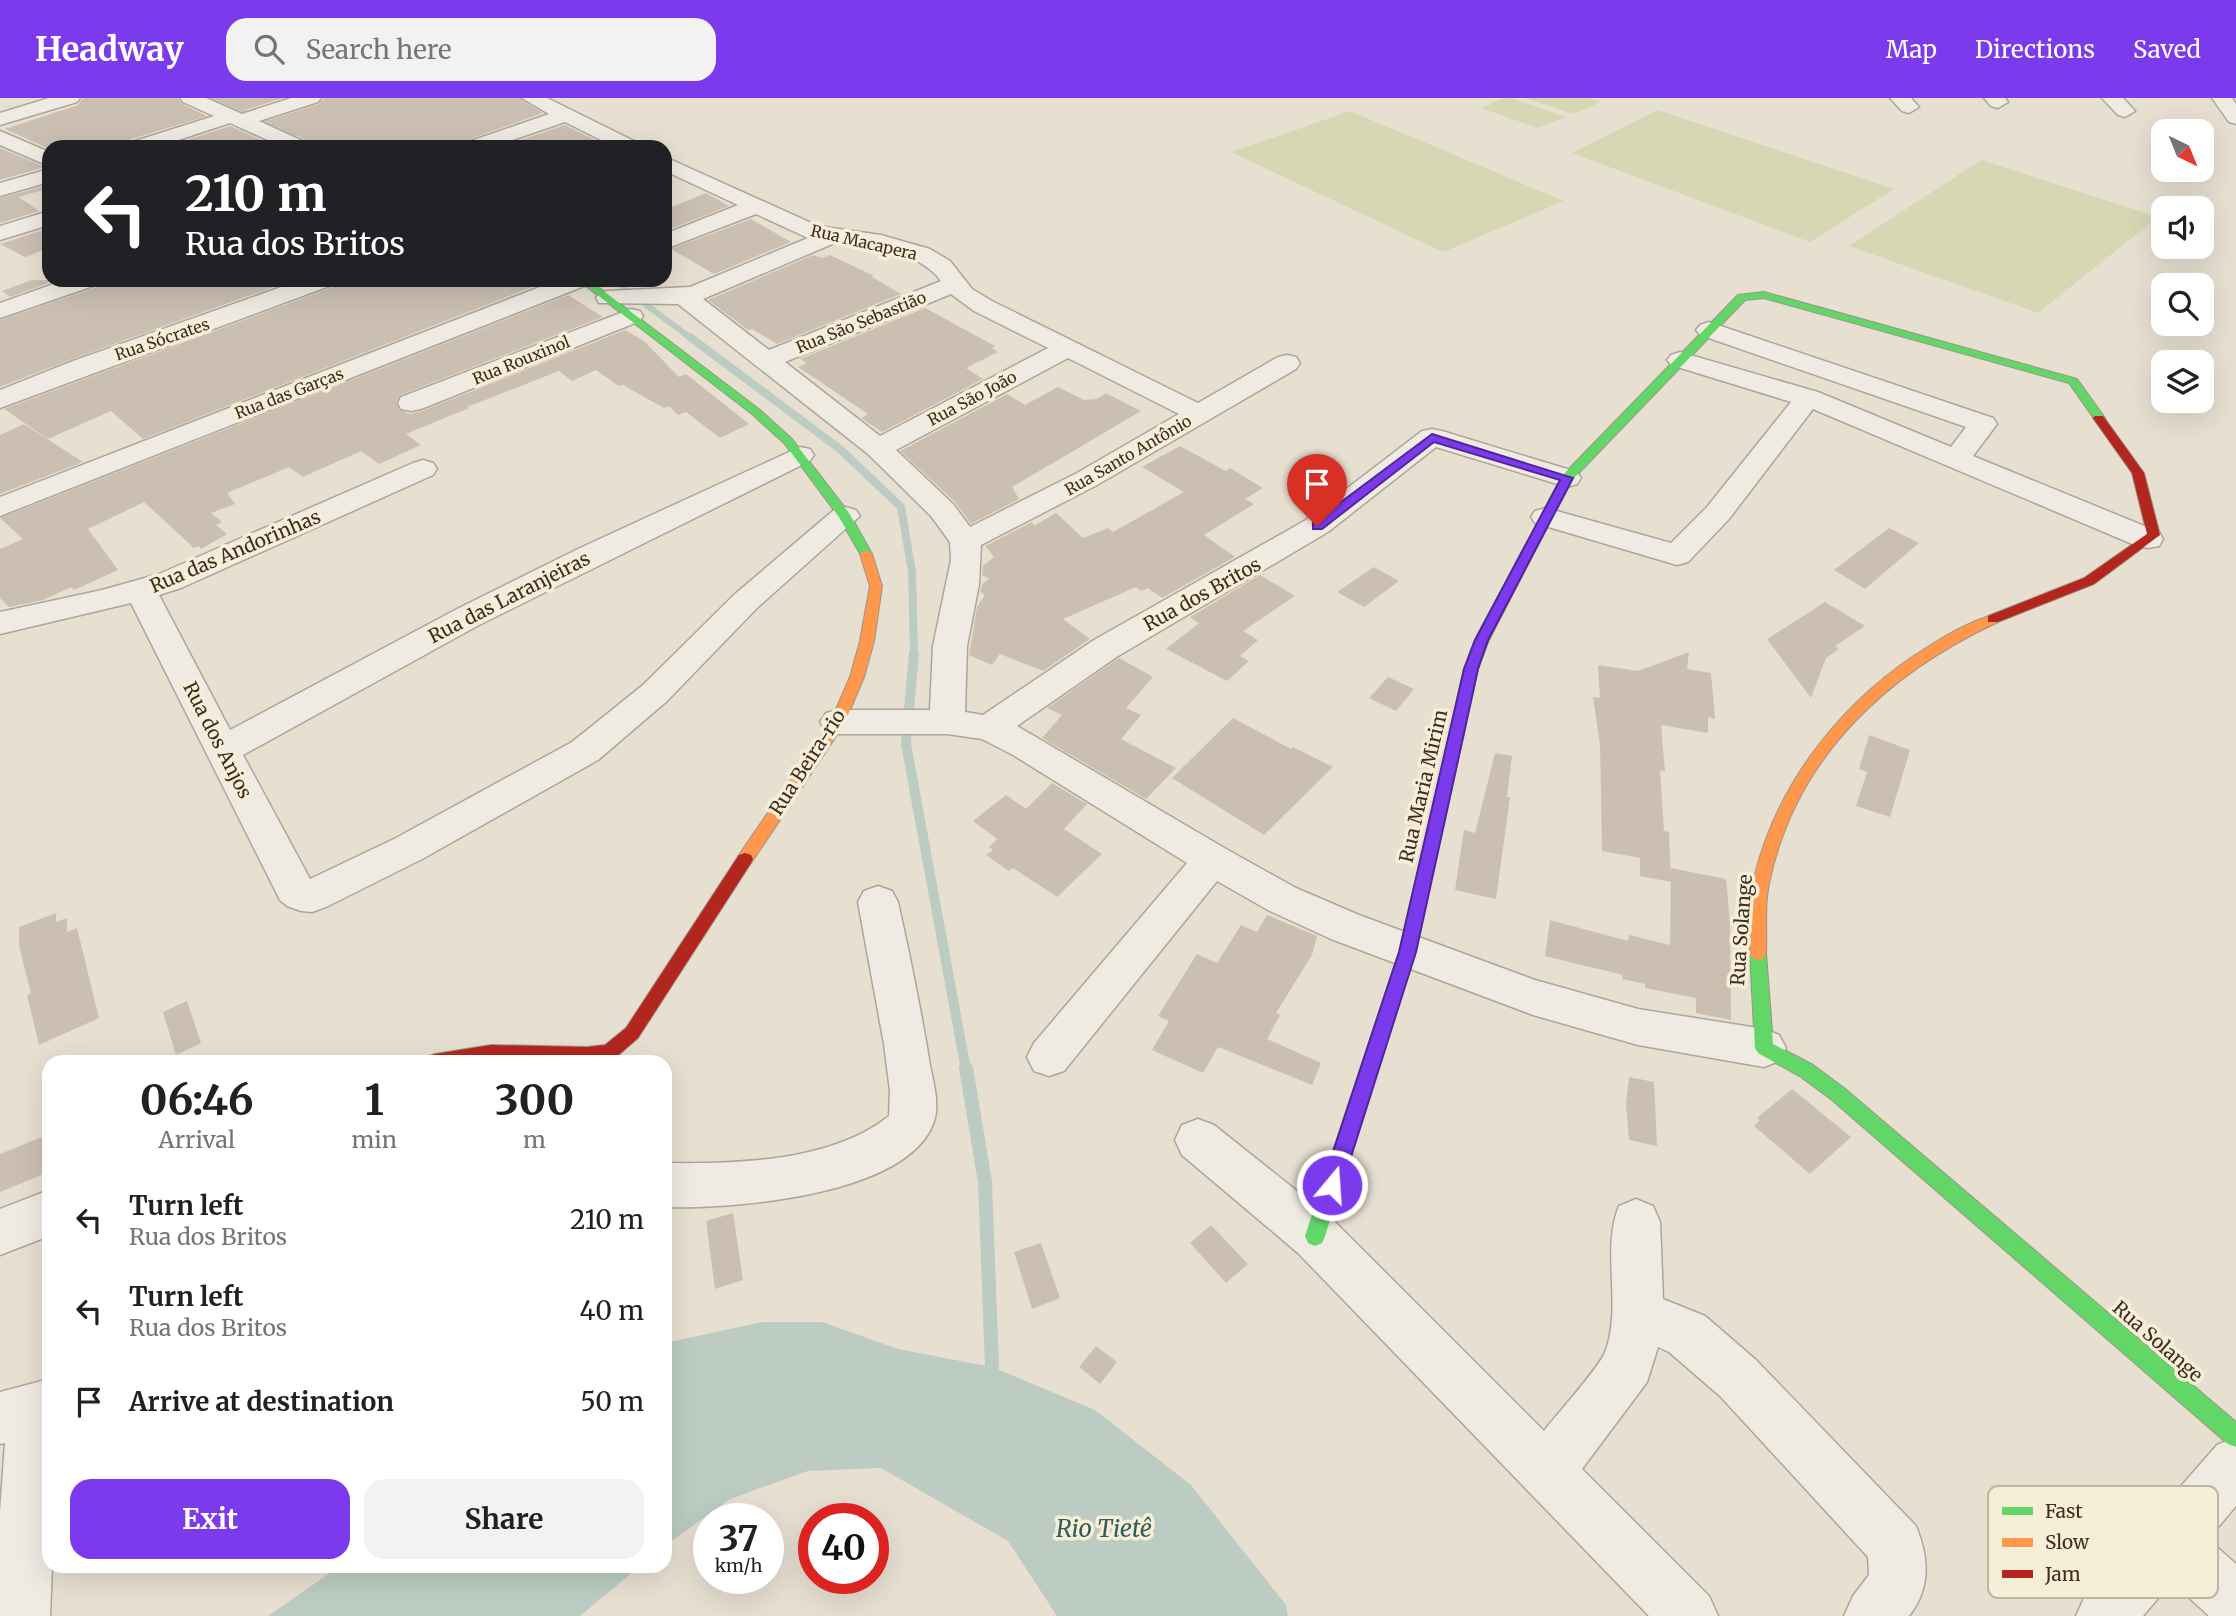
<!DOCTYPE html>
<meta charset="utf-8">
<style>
:root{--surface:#fff;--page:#f2f2f2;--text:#202124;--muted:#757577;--accent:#7c3aed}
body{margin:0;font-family:Merriweather,serif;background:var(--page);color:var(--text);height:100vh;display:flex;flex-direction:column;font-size:26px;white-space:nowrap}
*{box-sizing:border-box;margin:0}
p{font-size:23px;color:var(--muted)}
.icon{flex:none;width:38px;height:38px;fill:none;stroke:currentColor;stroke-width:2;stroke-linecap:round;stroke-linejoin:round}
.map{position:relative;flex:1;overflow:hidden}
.panel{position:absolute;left:42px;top:957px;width:630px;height:518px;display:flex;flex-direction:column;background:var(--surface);border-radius:21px;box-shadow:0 7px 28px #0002}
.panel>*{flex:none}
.top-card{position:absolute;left:42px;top:42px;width:630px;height:147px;border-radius:21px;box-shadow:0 7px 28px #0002;background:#202124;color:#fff;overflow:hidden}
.needle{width:46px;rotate:137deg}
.buttons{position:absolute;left:2151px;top:21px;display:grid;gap:14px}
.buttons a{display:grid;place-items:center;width:63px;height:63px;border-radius:14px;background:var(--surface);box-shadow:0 7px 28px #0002;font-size:35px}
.speed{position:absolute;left:693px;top:1405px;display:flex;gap:14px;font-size:35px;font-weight:700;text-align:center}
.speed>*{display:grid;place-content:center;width:91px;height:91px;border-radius:50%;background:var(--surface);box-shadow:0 7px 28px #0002;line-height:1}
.speed small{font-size:18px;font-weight:400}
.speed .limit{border:10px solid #d22;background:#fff;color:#111}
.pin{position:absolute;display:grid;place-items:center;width:60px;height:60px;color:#fff;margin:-72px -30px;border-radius:50% 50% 50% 0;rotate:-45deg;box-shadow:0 0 7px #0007}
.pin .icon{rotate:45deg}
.me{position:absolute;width:77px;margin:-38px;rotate:18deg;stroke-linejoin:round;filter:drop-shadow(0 0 5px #0008)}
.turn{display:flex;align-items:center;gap:24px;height:147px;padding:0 28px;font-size:32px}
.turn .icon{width:91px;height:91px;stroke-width:2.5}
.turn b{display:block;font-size:49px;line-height:60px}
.eta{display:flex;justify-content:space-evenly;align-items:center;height:119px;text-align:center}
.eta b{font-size:42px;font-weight:700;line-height:49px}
.button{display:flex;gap:14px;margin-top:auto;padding:14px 28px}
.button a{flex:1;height:80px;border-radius:21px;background:var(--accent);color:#fff;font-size:28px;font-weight:700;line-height:80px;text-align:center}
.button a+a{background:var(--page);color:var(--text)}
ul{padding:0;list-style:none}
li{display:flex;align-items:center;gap:21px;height:91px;padding:0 28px}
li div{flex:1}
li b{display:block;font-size:26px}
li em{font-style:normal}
header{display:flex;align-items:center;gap:42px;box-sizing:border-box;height:98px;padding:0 35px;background:var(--accent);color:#fff}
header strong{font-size:33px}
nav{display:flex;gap:38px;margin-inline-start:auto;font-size:24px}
.search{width:490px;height:63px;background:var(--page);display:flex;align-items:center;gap:18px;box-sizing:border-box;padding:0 24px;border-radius:21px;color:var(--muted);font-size:26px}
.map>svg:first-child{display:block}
.green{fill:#d6d7b3}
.water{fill:#bcccc2}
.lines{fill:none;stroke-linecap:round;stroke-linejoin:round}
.stream-far3{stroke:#bcccc2;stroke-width:6}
.stream-far2{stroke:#bcccc2;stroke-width:8}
.stream-far1{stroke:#bcccc2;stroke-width:10}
.stream{stroke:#bcccc2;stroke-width:14}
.building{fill:#cbbfb2}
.street-casing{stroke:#ada599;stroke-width:3}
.fast-casing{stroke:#9c958a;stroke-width:2}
.slow-casing{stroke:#9c958a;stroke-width:2}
.jam-casing{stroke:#9c958a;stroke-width:2}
.street{fill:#efebe3;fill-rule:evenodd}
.fast{fill:#63d668;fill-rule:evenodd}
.slow{fill:#ff974d;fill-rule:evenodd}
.jam{fill:#b3261e;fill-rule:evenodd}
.route{fill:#7c3aed;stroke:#51269a;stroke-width:2}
.labels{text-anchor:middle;stroke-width:7;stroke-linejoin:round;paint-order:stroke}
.far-street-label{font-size:16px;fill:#3d2e20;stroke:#f7eed8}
.street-label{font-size:19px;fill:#3d2e20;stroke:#f7eed8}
.near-water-label{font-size:24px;font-style:italic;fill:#2f5d5a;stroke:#f7eed8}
.key{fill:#f7eed8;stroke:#bfb4a1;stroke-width:2}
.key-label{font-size:19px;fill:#3d2e20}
</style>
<header>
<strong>Headway</strong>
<div class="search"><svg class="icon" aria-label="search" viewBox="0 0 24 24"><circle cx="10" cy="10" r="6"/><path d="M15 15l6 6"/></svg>Search here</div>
<nav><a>Map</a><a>Directions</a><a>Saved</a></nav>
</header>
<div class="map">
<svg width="2236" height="1518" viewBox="0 0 2236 1518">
<rect width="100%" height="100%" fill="#e7e0d1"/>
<!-- green -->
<path class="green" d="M1503 0H1511L1566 19 1538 30 1481 10Z
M1525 0H1588L1601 4 1573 16Z
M1658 12 1894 91 1810 144 1572 55Z
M1350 13 1564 103 1443 154 1231 54Z
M1981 62 2158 119 2038 215 1849 148Z"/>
<!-- water -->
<path class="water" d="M762 1224H822L898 1251 992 1269 1095 1312 1191 1387 1286 1507 1288 1518H1057L1008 1443 881 1370 808 1373 730 1401 665 1448V1245Z
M340 1468H640L580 1518H268Z"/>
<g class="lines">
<!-- stream-far3 -->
<path class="stream-far3" d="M210 0 295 36
M613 182 692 241"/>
<!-- stream-far2 -->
<path class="stream-far2" d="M690 239 840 351 901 409 912 474 914 557"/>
<!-- stream-far1 -->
<path class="stream-far1" d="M914 555 906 646 966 972"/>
<!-- stream -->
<path class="stream" d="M966 970 985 1084 992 1269"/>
</g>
<!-- building -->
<path class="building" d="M83 0H177L182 6 207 18 128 42 123 49H49V51L5 31 78 7Z
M212 0H283L242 13Z
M324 0H519L543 15 464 43 459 49H313L308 43 266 23 319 6Z
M565 27 609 49H500Z
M230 28 277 49H165Z
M0 50 45 69 0 82Z
M49 87V90L19 99 39 113 0 125V100Z
M706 95 729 108 673 130 665 125V112Z
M751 121 791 144 714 176 671 151Z
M49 130V150L25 159 0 146Z
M813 157 822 160 830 157 874 178 872 179 901 196 777 246 752 231 748 232 708 202Z
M32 182H57L10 199 2 193Z
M103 182H293L72 261 0 289V222L97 189Z
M339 182 545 184 143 341 111 313 48 341 4 311 333 189Z
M568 197 603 219 400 297 396 304 399 312 410 316 422 313 625 232 644 243 679 279 686 276 749 326 720 340 686 314 678 317 669 308 664 310 623 287 619 288 596 272 572 283 559 273 467 309 469 310 406 336 421 347 379 366 361 353 303 379 289 369 227 395 235 406 211 415 222 424 216 427 227 436 201 451 199 448 194 450 144 404 88 431 118 472 74 492 71 489 43 502 9 509 0 500V451L23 441 0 420Z
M925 210 995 248 992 250 998 254 966 270 983 281 882 334 861 320 868 316 798 269 807 265 800 261Z
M1058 289 1084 302 1097 301 1106 295 1141 313 1012 389 1019 401 971 426 955 404 900 353 1007 296 1025 307Z
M24 326 83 364 0 396V337Z
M1180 348 1226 373 1230 370 1263 390 1245 401 1254 406 1204 437 1235 459 1162 500 1148 490 1141 493 1136 489 1063 521 1090 541 1043 573 1000 556 992 567 969 557 977 509 985 497 980 494 982 486 989 481 982 477 983 468 994 459 985 448 1032 424 1034 428 1056 415 1083 440 1108 430 1113 434 1184 394 1142 369Z
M1889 430 1919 445 1865 491 1834 472Z
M1374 469 1399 483 1364 509 1337 494Z
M1260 477 1295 498 1243 533 1258 542 1240 558 1249 563 1227 583 1166 551 1199 525 1190 519Z
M1825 504 1865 528 1835 548 1839 551 1826 560 1811 600 1767 541Z
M1689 554 1687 571 1711 575 1715 621 1708 619V635L1661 627 1665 673 1660 672 1664 733 1669 734 1671 784 1640 778V760L1602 753 1600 647 1593 599 1600 600 1598 567 1638 573Z
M1119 560 1153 579 1126 610 1141 617 1121 641 1176 670 1146 701 1042 640 1062 617 1047 610Z
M1388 579 1414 591 1396 613 1369 600Z
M1233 620 1291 651 1293 649 1333 669 1264 737 1172 680Z
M1869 637 1910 652 1890 719 1856 708 1867 674 1859 671Z
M1495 655 1512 658 1507 699H1510L1496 801 1455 792 1464 732 1475 735Z
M1052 685 1087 706 1064 731 1102 756 1057 799 1013 770 1009 773 986 757 993 752 989 749 997 741 973 723 1006 697 1026 711Z
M1671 770 1726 781 1730 824 1731 922 1696 915V900L1645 890V886L1622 881 1623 877 1545 858 1550 822 1628 843 1629 837 1670 847Z
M56 815V824L67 820V834L77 830 99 920 39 947 27 897 31 896 19 848V829Z
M1267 817 1317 838 1312 857 1276 915 1280 917 1267 941 1321 965 1312 987 1218 949 1203 975 1152 952 1169 923 1158 918 1197 856 1217 865 1241 827 1257 834Z
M187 903 201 945 176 957 163 914Z
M1629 979 1654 984 1657 1048 1629 1042 1626 1006Z
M1792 991 1851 1039 1810 1076 1754 1028 1760 1022 1757 1020Z
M49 1036V1074L0 1094V1056Z
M733 1115 743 1182 715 1191 706 1123Z
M1211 1127 1248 1166 1226 1185 1190 1145Z
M1041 1145 1060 1200 1032 1211 1014 1154Z
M1096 1248 1117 1264 1100 1286 1079 1269Z"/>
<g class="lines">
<defs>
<path id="street" d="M49 0H80L77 4 0 27V15Z
M180 0H206L242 16 291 0H321L318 4 259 23 307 45 310 49H283L230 25 157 49H126L129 45 214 18 183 4Z
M522 0H547L638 45 641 49H615L565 24 492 49H462L465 45 549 16Z
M1890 0H1911L1919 9 1909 15 1902 13Z
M1984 0H2005L2008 4 1998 10 1991 8Z
M2102 0H2123L2135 13 2125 19 2118 17Z
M2212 0H2232L2236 6V26L2229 24Z
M0 33 49 54V68L0 47Z
M665 59 818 128 881 137 930 151 950 163 972 191 992 203 1198 305 1278 259 1287 257 1296 259 1300 265 1296 271 1097 387 981 447 979 486 967 548 965 614 983 617 1094 542 1306 422 1422 333 1432 331 1442 333 1577 374 1581 380 1577 386 1567 389 1436 349 1328 434 1118 558 1017 628 1226 751 1296 790 1359 817 1535 882 1638 911 1764 931 1779 937 1786 950 1779 963 1764 969 1638 947 1533 917 1331 841 1268 812 1217 783 1064 973 1049 978 1034 973 1027 959 1034 945 1187 765 1013 657 982 641 947 636H838L826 633 820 624 826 615 838 612H930L933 548 951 462 950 444 931 418 868 356 678 206 599 205 596 200 599 195 608 193 690 189 808 140 756 116 665 151V136L738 107 665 73ZM837 144C872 150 918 152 941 183L769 252 703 201ZM951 196 974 213 1048 250 880 338 785 264ZM1068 260 1179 316 1077 375 970 429 953 406 896 352Z
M49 71V84L0 98V85Z
M49 113V127L0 142V128Z
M65 182H100L96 187 0 220V205Z
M301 182H336L332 187 0 310V292L73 263Z
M558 182H591L587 187 0 418V399Z
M631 211 640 213 643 218 640 223 421 311 411 313 401 311 398 305 401 299Z
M1709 224 1993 320 1997 326 1973 358 2159 434 2163 441 2159 448 2148 450 2137 448 1813 311 1729 421 1688 464 1677 467 1535 425 1531 419 1535 413 1546 410 1671 445 1707 409 1791 304 1671 267 1667 262 1671 257 1680 254 1818 294 1951 349 1966 329 1700 237 1696 232 1700 227Z
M800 349 810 351 814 357 810 363 479 527 243 657 310 781 396 740 572 644 643 587 735 496 834 412 845 409 856 412 860 418 757 510 667 603 598 662 424 760 326 809 312 814 301 813 287 808 280 802 131 505 0 536V514L102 492 159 476 413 365 423 362 433 365 437 371 433 377 181 490 159 497 230 632 457 511 580 450Z
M878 788 892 793 898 804C910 858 921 912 930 967 933 983 939 1003 935 1020 914 1098 732 1111 665 1109V1065C736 1066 832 1064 889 1018L890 993 884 946 858 804 864 793Z
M1198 1021 1214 1027 1332 1121 1544 1333C1557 1316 1601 1268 1606 1252 1622 1205 1601 1151 1619 1108L1636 1101 1653 1108 1660 1124 1663 1201 1705 1218 1756 1262 1916 1428C1929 1460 1931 1490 1909 1518H1844L1853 1498 1869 1477 1868 1459 1720 1298 1669 1254 1658 1249 1647 1284 1582 1371 1709 1498 1718 1518H1649L1298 1155 1182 1057 1175 1042 1182 1027Z
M49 1092V1138L0 1157V1111Z
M49 1281V1468H52L50 1518H0V1414L5 1345 0 1346V1294Z
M2236 1339V1408L2208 1441 2236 1466V1518H2209L2172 1484 2143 1518H2076L2085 1498 2217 1347Z"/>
<path id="fast" d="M578 182H589L760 312 792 341 849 415 872 456 870 459H862L839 419 784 345 752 316Z
M1764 194 2077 281 2105 320 2095 322 2069 285 1764 200 1745 202 1572 382 1538 447 1536 450H1528L1526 447 1563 377 1738 197Z
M1452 652 1459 657 1415 854 1325 1138 1322 1145 1315 1148 1308 1145 1305 1138 1399 854 1445 657Z
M1758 848 1764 850 1766 855 1773 946 1813 967 1844 990 2236 1324V1349L2228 1346 1832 1002 1801 979 1758 955 1755 950 1750 855 1752 850Z"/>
<path id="slow" d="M866 452 872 456 882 488 874 543 864 579 843 628 751 765H739L737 761 739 757 831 623 850 579 860 543 870 488 860 456Z
M1993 517 2000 521 1998 524C1888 575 1797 658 1770 781 1764 805 1767 831 1766 855L1764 860 1758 862 1752 860 1750 855C1750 830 1748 804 1754 780 1778 682 1845 599 1931 547 1950 535 1971 523 1993 517Z"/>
<path id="jam" d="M2095 318H2103L2144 375 2160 437 2094 486 1998 524H1988V518L2084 480 2147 436 2132 375 2093 320Z
M1532 443 1538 447 1489 542 1478 571 1459 657 1457 661H1447L1445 657 1464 571 1475 542 1526 447Z
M745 755 751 757 753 761 751 765 638 940 615 960 591 964H426L429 958 435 956 491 947 587 949 605 947 626 930 739 757Z"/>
</defs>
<!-- street casing -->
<use href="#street" class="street-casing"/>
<!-- fast casing -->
<use href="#fast" class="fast-casing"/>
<!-- slow casing -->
<use href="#slow" class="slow-casing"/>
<!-- jam casing -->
<use href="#jam" class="jam-casing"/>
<!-- street -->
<use href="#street" class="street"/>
<!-- fast -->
<use href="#fast" class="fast"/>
<!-- slow -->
<use href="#slow" class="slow"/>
<!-- jam -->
<use href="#jam" class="jam"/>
</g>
<!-- route -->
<path class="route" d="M1432 336 1573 380 1488 542 1478 571 1416 854 1342 1087 1339 1093 1332 1096 1325 1093 1322 1087 1399 854 1464 571 1475 542 1560 382 1434 344 1322 431H1313V425Z"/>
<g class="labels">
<!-- far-street labels -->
<g class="far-street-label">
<text transform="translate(864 144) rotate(13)" y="6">Rua Macapera</text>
<text transform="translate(861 224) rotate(-22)" y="6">Rua São Sebastião</text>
<text transform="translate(162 241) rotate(-19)" y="6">Rua Sócrates</text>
<text transform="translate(521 262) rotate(-22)" y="6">Rua Rouxinol</text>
<text transform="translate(289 295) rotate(-21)" y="6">Rua das Garças</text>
<text transform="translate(972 300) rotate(-28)" y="6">Rua São João</text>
<text transform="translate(1128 357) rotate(-30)" y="6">Rua Santo Antônio</text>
</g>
<!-- street labels -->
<g class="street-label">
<text transform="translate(235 453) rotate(-23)" y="7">Rua das Andorinhas</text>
<text transform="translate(1202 496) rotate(-29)" y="7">Rua dos Britos</text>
<text transform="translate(509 499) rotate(-27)" y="7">Rua das Laranjeiras</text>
<text transform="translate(218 642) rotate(63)" y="7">Rua dos Anjos</text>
<text transform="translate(807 664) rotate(-57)" y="7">Rua Beira-rio</text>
<text transform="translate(1423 688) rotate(-77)" y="7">Rua Maria Mirim</text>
<text transform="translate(1741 832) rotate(-86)" y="7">Rua Solange</text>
<text transform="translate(2158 1243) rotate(41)" y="7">Rua Solange</text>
</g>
<!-- near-water labels -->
<g class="near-water-label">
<text x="1104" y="1439">Rio Tietê</text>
</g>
</g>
<!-- legend -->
<rect x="1988" y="1388" width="230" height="112" rx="10" class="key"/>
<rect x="2002" y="1409" width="31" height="8" fill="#63d668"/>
<rect x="2002" y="1440" width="31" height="9" fill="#ff974d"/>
<rect x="2002" y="1472" width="31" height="8" fill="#b3261e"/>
<g class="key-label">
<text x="2045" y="1420">Fast</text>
<text x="2045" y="1451">Slow</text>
<text x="2045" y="1483">Jam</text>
</g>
</svg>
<div class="buttons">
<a><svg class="needle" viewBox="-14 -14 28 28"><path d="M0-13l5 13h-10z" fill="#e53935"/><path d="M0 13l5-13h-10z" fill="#757577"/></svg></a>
<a><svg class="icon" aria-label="sound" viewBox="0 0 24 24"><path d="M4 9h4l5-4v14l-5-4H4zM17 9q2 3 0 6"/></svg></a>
<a><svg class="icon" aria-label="search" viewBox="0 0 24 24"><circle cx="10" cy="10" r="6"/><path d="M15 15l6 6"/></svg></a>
<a><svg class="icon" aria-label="layers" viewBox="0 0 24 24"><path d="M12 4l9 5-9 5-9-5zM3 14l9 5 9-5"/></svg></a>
</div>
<div class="speed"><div>37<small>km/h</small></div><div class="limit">40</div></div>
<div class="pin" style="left:1317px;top:428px;background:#d93025"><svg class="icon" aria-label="arrive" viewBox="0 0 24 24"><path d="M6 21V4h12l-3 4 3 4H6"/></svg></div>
<svg class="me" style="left:1332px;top:1087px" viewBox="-20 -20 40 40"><circle r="17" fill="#7c3aed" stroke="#fff" stroke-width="3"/><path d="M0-11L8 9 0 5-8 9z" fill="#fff"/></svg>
<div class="top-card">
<div class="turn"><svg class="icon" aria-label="left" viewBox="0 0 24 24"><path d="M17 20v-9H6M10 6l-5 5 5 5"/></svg><div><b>210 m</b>Rua dos Britos</div></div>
</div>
<section class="panel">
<div class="eta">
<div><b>06:46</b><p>Arrival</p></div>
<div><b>1</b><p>min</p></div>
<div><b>300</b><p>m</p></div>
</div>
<ul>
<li><svg class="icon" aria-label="left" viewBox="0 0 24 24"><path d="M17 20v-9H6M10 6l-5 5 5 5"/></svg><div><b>Turn left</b><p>Rua dos Britos</p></div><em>210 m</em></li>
<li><svg class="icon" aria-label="left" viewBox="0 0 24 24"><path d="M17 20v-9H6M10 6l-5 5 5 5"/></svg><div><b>Turn left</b><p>Rua dos Britos</p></div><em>40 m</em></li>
<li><svg class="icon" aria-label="arrive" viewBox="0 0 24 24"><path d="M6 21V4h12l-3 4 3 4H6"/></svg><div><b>Arrive at destination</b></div><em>50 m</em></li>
</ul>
<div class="button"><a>Exit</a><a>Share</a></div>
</section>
</div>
